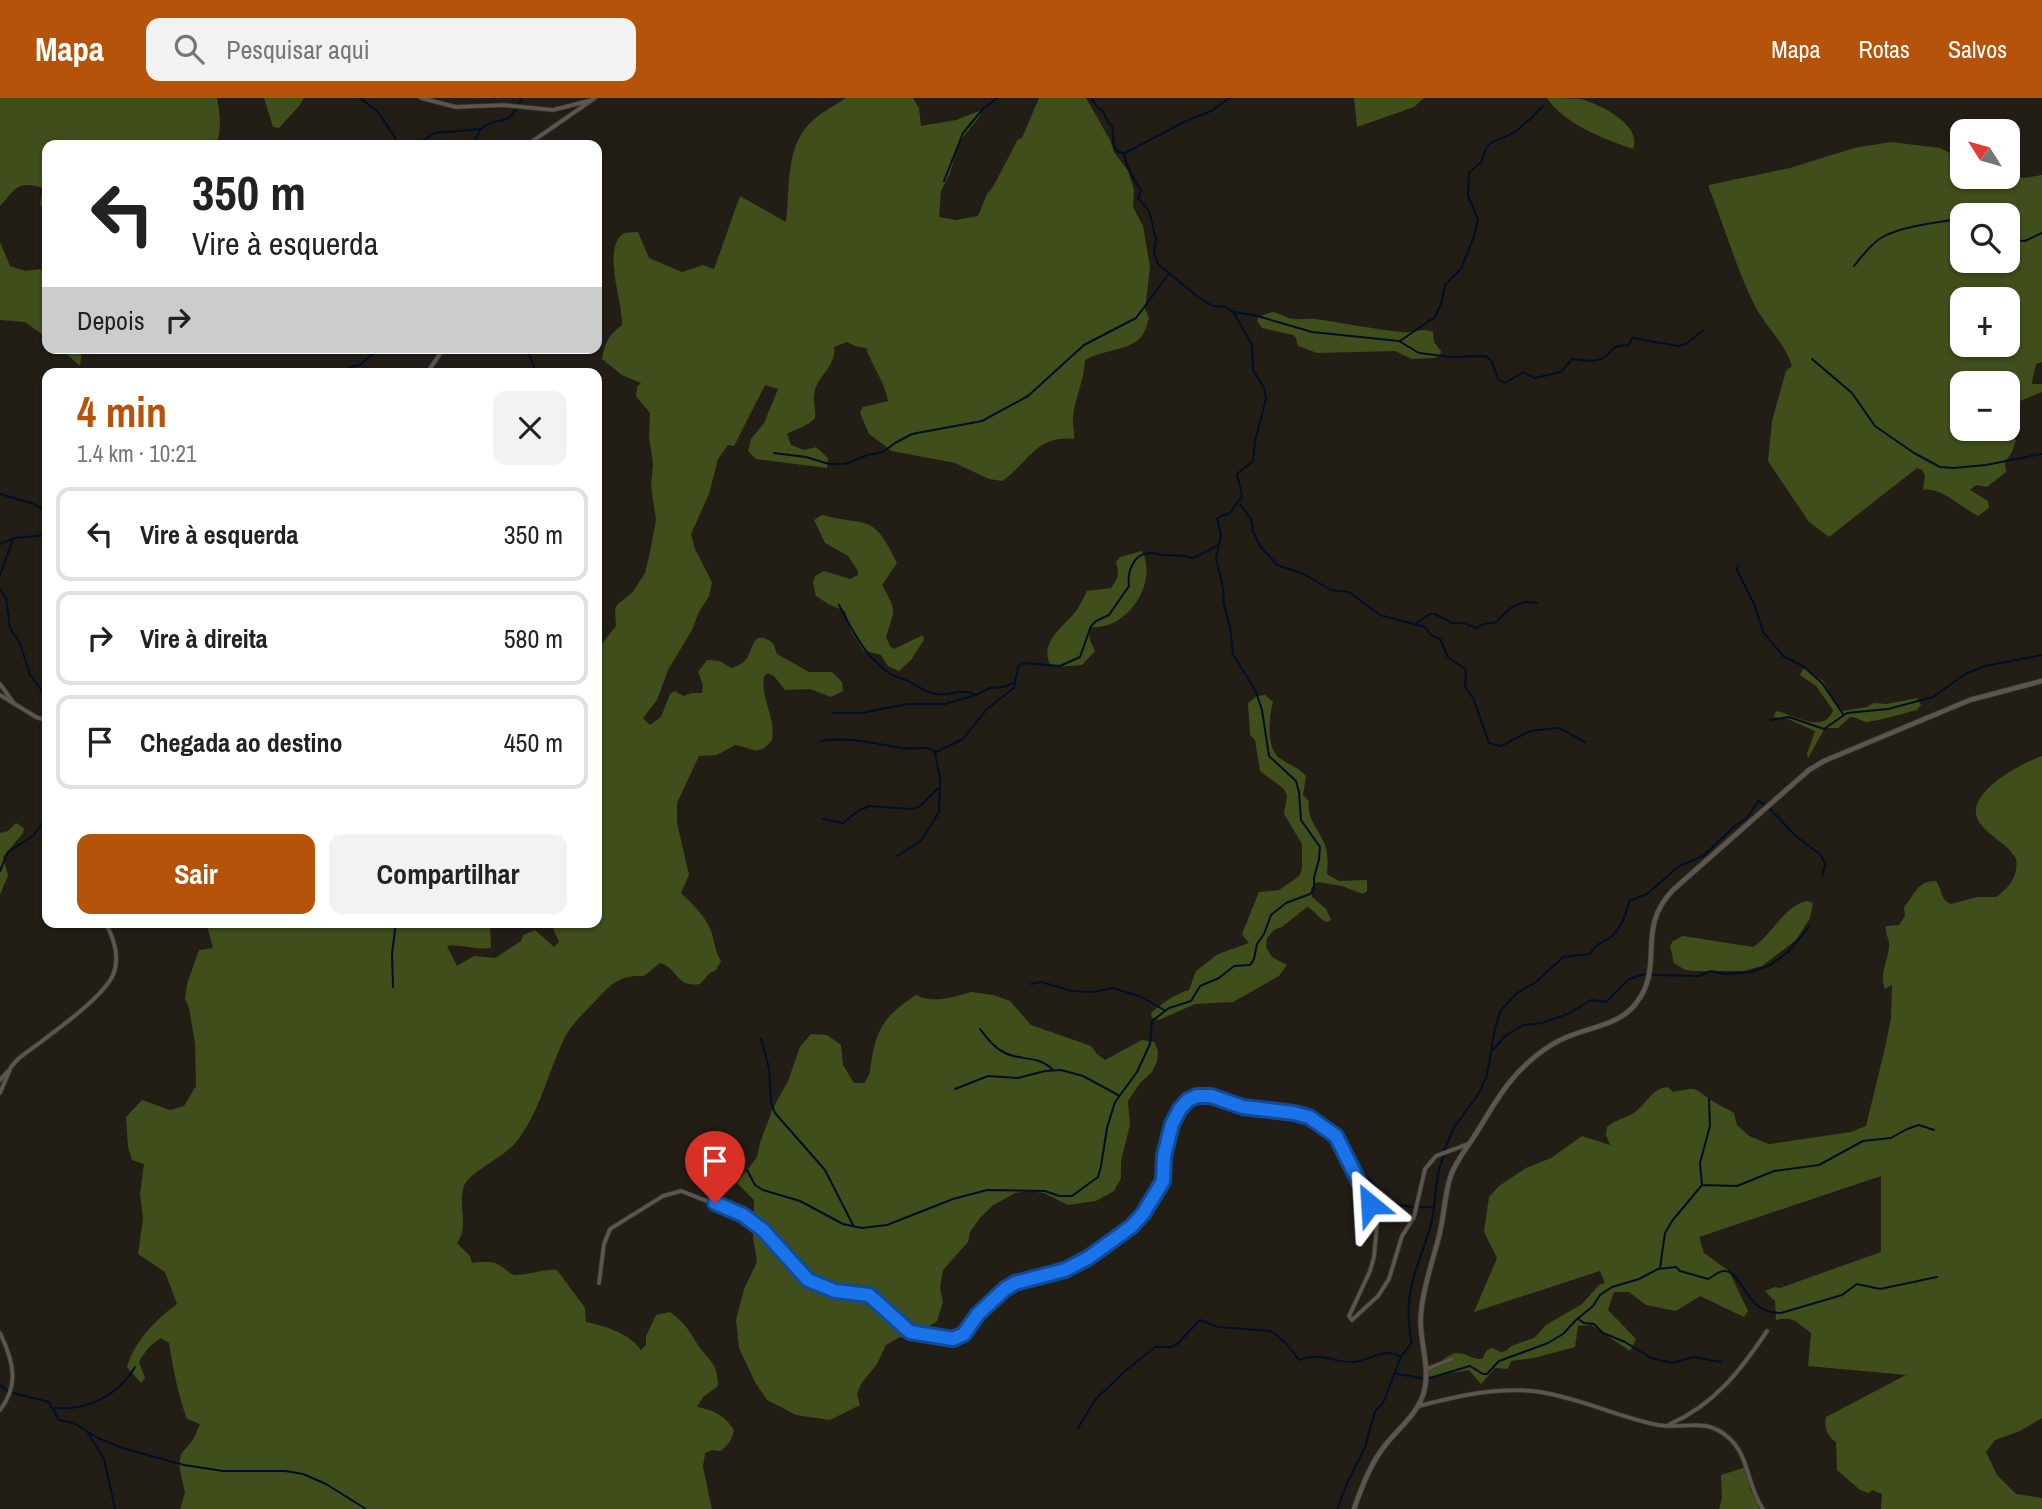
<!DOCTYPE html>
<html lang="pt">
<meta charset="utf-8">
<style>
:root{--surface:#fff;--page:#f2f2f2;--text:#222;--muted:#767676;--line:#e0e0e0;--accent:#b45309}
body{margin:0;font-family:"Archivo Narrow",sans-serif;background:var(--page);color:var(--text);height:100vh;display:flex;flex-direction:column;font-size:26px;white-space:nowrap}
*{box-sizing:border-box;margin:0}
p{font-size:23px;color:var(--muted)}
.icon{flex:none;width:38px;height:38px;fill:none;stroke:currentColor;stroke-width:2;stroke-linecap:round;stroke-linejoin:round}
.map{position:relative;flex:1;overflow:hidden}
.drawer{position:absolute;left:42px;top:270px;width:560px;height:560px;display:flex;flex-direction:column;background:var(--surface);border-radius:14px;box-shadow:0 2px 5px #0004}
.drawer>*{flex:none}
.banner{position:absolute;left:42px;top:42px;width:560px;height:214px;border-radius:14px;box-shadow:0 2px 5px #0004;background:#fff;color:var(--text);overflow:hidden}
.needle{width:46px;rotate:307deg}
.buttons{position:absolute;left:1950px;top:21px;display:grid;gap:14px}
.buttons a{display:grid;place-items:center;width:70px;height:70px;border-radius:14px;background:var(--surface);box-shadow:0 2px 5px #0004;font-size:35px}
.pin{position:absolute;display:grid;place-items:center;width:60px;height:60px;color:#fff;margin:-72px -30px;border-radius:50% 50% 50% 0;rotate:-45deg;box-shadow:0 0 7px #0007}
.pin .icon{rotate:45deg}
.me{position:absolute;width:77px;margin:-38px;rotate:333deg;stroke-linejoin:round;filter:drop-shadow(0 0 5px #0008)}
.turn{display:flex;align-items:center;gap:24px;height:147px;padding:0 35px;font-size:32px}
.turn .icon{width:91px;height:91px;stroke-width:2.5}
.turn b{display:block;font-size:49px;line-height:60px}
.then{display:flex;align-items:center;height:66px;padding:0 35px;background:#0003;gap:14px;font-size:26px}
.round{display:grid;place-items:center;flex:none;width:74px;height:74px;border-radius:14px;background:var(--page)}
.head{display:flex;align-items:center;justify-content:space-between;height:119px;padding:0 35px}
h1{font-size:42px;font-weight:800;line-height:52px;color:var(--accent)}
.action{display:flex;gap:14px;margin-top:auto;padding:14px 35px}
.action a{flex:1;height:80px;border-radius:14px;background:var(--accent);color:#fff;font-size:28px;font-weight:800;line-height:80px;text-align:center}
.action a+a{background:var(--page);color:var(--text)}
ul{padding:0;list-style:none}
li{display:flex;align-items:center;gap:21px;height:94px;margin:0 14px 10px;padding:0 21px;border:4px solid var(--line);border-radius:14px}
li div{flex:1}
li b{display:block;font-size:26px}
li em{font-style:normal}
header{display:flex;align-items:center;gap:42px;box-sizing:border-box;height:98px;padding:0 35px;background:var(--accent);color:#fff}
header strong{font-size:33px}
nav{display:flex;gap:38px;margin-inline-start:auto;font-size:24px}
.search{width:490px;height:63px;background:var(--page);display:flex;align-items:center;gap:18px;box-sizing:border-box;padding:0 24px;border-radius:14px;color:var(--muted);font-size:26px}
.map>svg:first-child{display:block}
.green{fill:#3f4e1b;fill-rule:evenodd}
.lines{fill:none;stroke-linecap:round;stroke-linejoin:round}
.stream{stroke:#000f27;stroke-width:2}
.minor-casing{stroke:#3c3833;stroke-width:5}
.tertiary-casing{stroke:#3c3833;stroke-width:6}
.minor{stroke:#5b574e;stroke-width:3.5}
.tertiary{stroke:#5b574e;stroke-width:4.5}
.route-casing{stroke:#114b97;stroke-width:18}
.route{stroke:#1a73e8;stroke-width:12}
</style>
<header>
<strong>Mapa</strong>
<div class="search"><svg class="icon" aria-label="search" viewBox="0 0 24 24"><circle cx="10" cy="10" r="6"/><path d="M15 15l6 6"/></svg>Pesquisar aqui</div>
<nav><a>Mapa</a><a>Rotas</a><a>Salvos</a></nav>
</header>
<div class="map">
<svg width="2042" height="1411" viewBox="0 0 2042 1411">
<rect width="100%" height="100%" fill="#221e16"/>
<!-- green -->
<path class="green" d="M0 0H217C220 16 222 32 216 47H47V111L40 107 43 90C16 82 16 91 0 108Z
M264 0H304L299 8 279 30 273 29Z
M846 0H913L919 10 921 28 956 22 982 12 980 18 959 44 950 75 941 93 939 119 956 122 978 118 987 96 993 89 1018 41 1022 40 1039 0H1086L1110 42 1114 54 1128 73 1134 92 1133 109 1143 128 1150 169 1145 211 1149 220C1147 227 1145 236 1139 241 1128 252 1100 253 1085 262 1085 282 1072 306 1073 324 1073 331 1075 335 1074 341 1037 336 1028 365 1002 383L989 381 955 365 892 353 869 336 860 315 863 309 888 303C885 284 872 268 866 250L855 248 847 244 834 249C837 269 816 278 814 297 813 304 816 312 815 320 807 329 797 330 787 336L791 347 804 352 816 349 828 360 827 370 756 361 748 353 751 341 764 325 778 291 765 287 734 348 728 347 718 361 709 396 691 436 695 451 712 484 709 498 699 514 692 532 668 572 657 602 643 620 650 627 661 619 670 596 675 593 683 598 692 595H702L703 587 698 574 707 562 720 563 731 570C739 568 746 564 749 556 754 544 756 533 773 545L777 556 809 574H832L842 584 843 593 831 599 810 591 785 592 774 578 768 575 764 578C760 600 776 618 772 642 757 660 754 650 735 647L717 657 699 658 677 705V725L689 777 681 795C692 805 708 821 712 836 715 846 715 853 721 863L716 872 710 875 700 886C676 890 678 870 660 865L644 878C621 877 613 884 598 900 586 913 572 925 564 941 548 975 540 1013 517 1043 505 1059 469 1074 464 1088 457 1108 470 1127 457 1145L470 1158 472 1165C480 1164 492 1162 499 1167 506 1170 510 1178 518 1177 532 1176 543 1171 557 1172L585 1210 586 1224C605 1228 629 1235 641 1252L646 1247V1238L656 1217 670 1214C684 1225 687 1229 696 1244 707 1262 718 1263 718 1288L703 1299 697 1309C714 1312 724 1317 734 1332 732 1342 728 1347 721 1353L712 1352 705 1355 703 1369 712 1411H180L185 1395 179 1367 181 1356 193 1342 200 1326 187 1321C178 1297 173 1270 169 1245L161 1240C150 1247 145 1253 139 1264L145 1280 141 1285 127 1269C134 1244 156 1221 177 1206L165 1174 138 1156 143 1121 140 1096 144 1066 132 1062 128 1049 126 1019 142 1002 170 1012 184 1008 196 988 195 945 189 910 185 901 187 886 199 852 213 850 206 824H490L491 850C476 852 462 846 447 848L457 868 474 858 495 860 521 843 523 837 535 832 554 849 559 844 550 824H597V552L616 528 615 511 618 506 632 495 645 475 650 454 656 422 651 388 653 366 649 338 650 315 636 298 637 289 641 285 622 277 602 261C605 244 609 237 622 227 623 202 601 151 624 135L638 134 649 160 682 174 703 167 714 171 740 98 786 124C790 92 785 50 810 25 820 15 834 8 846 0Z
M1354 0H1424L1414 9 1357 29Z
M1547 0C1558 0 1571 0 1581 1 1599 6 1643 27 1633 51 1604 41 1564 26 1547 0Z
M1891 44 1940 50 1962 61V79H2007V77L2024 80 2042 77V264L2036 266 2032 284V286H2042V294L2020 303 2007 318V285H1962V331H2006L2016 342 2012 354 2005 364 2006 374 1987 389 1976 387 1970 392 1988 403 1989 410 1978 418C1962 410 1940 388 1923 392L1925 377 1922 372 1917 370 1829 439 1809 424 1768 363 1772 323 1786 273 1792 268C1785 245 1766 229 1755 208 1736 170 1725 130 1709 90V87L1790 70 1854 50ZM1962 117H2007V163H1962ZM1962 201H2007V247H1962Z
M0 144 10 168 25 173 40 171 47 175V240L25 224 0 222Z
M1272 214C1280 215 1286 220 1293 221 1300 222 1308 220 1315 221 1344 225 1372 231 1401 234 1412 236 1422 229 1433 234L1434 244 1441 253 1440 258 1434 260 1412 261 1395 253 1317 255 1298 248 1296 240 1293 237 1262 230 1257 223 1258 219Z
M60 250H82L80 268Z
M822 417C868 429 873 414 897 465L882 487C897 514 895 510 886 539L890 548 894 551 923 537 924 542 911 562 899 573 888 568 881 557 863 552 851 533 845 513 830 507 816 498 813 485 815 478 824 473 850 481 858 477V473L848 458 825 445 814 422Z
M1142 453C1159 485 1126 534 1089 529L1090 542 1095 553 1082 567 1055 569 1050 566C1040 546 1060 531 1072 518 1078 511 1083 502 1087 493L1111 490C1119 480 1119 476 1116 464L1120 459Z
M1804 570 1823 583 1839 612 1842 613 1867 609 1874 605 1887 606 1917 600 1921 607 1917 612C1909 614 1870 625 1866 624 1860 623 1858 619 1850 619L1838 630H1825L1808 660 1807 656 1815 633 1788 621 1774 619 1775 615 1777 613C1793 617 1825 637 1833 612L1816 588 1800 577Z
M1265 597 1273 604C1269 618 1266 647 1278 659 1287 666 1298 669 1306 678L1303 697 1309 703C1306 721 1319 731 1325 747 1328 755 1328 766 1327 776L1339 783 1367 782V793L1363 796 1342 788 1317 784 1311 790 1312 799 1326 811 1331 822 1327 824C1318 821 1315 812 1307 809L1282 829 1275 831 1267 840 1266 849 1272 859 1287 867 1279 878 1233 904 1195 906 1159 922 1152 920 1151 915C1163 905 1174 896 1189 892L1196 873 1218 856 1249 845 1242 836 1259 794 1279 792 1299 778 1302 771V746L1284 716 1287 698 1284 691 1260 673 1255 642 1250 637 1248 605 1257 598Z
M2042 658V1320L2020 1333 1995 1342 1986 1354 1997 1377 2016 1396 2042 1400V1411H1881L1882 1396 1872 1392 1869 1395 1860 1392 1837 1372 1836 1344C1827 1338 1824 1330 1826 1319L1906 1277 1808 1268 1811 1235C1797 1225 1794 1218 1776 1222L1775 1203 1765 1193 1775 1189 1780 1190 1881 1154V1078L1699 1139 1704 1155 1729 1173 1748 1213 1744 1219 1700 1198 1676 1213 1646 1207 1629 1194H1614L1608 1212 1636 1241 1630 1253 1591 1227 1578 1228 1575 1249 1534 1260 1511 1263 1508 1271 1495 1270 1481 1286 1469 1272 1428 1279V1272C1438 1267 1448 1254 1459 1255 1468 1256 1473 1262 1482 1261L1487 1252 1492 1250 1501 1254 1506 1253 1511 1248 1534 1240 1546 1227 1582 1206 1599 1187 1605 1185 1600 1173 1474 1214 1497 1160 1484 1134 1489 1099 1499 1088 1526 1070 1551 1060 1582 1038 1610 1047 1606 1037 1607 1029C1615 1022 1623 1021 1632 1016 1646 1008 1651 990 1668 989L1673 994C1701 988 1693 991 1714 1004 1720 1008 1728 1011 1734 1015L1737 1027 1749 1038 1769 1046 1851 1034 1866 1028 1885 950 1891 920 1892 887 1885 891C1878 875 1890 861 1889 845 1888 838 1885 835 1886 828L1899 827 1905 818 1904 809C1915 797 1917 782 1936 783 1942 791 1941 803 1951 806L1977 799H1996C2009 790 2019 777 2016 761 2008 745 1987 738 1978 722 1964 695 2022 665 2042 658Z
M16 725 24 730 23 735 3 759 8 777 0 797V735L8 733Z
M1807 803 1813 805 1810 820 1796 842 1762 868 1743 873H1695L1685 872 1674 865 1670 848 1673 843 1683 838 1753 849C1772 837 1785 807 1807 803Z
M971 894 993 897 1010 903 1031 927 1091 948 1097 956 1105 962 1142 942 1154 944 1158 953 1157 963 1152 974 1140 985 1128 1003 1130 1027 1121 1063V1080L1114 1093 1096 1103 1068 1107 1044 1095 1029 1093 1015 1095 992 1108 980 1120 970 1134 968 1144 943 1172 940 1190 943 1204 937 1223 919 1235 900 1239 886 1247 877 1266 861 1286 857 1296 860 1307 830 1322 796 1317 767 1302 755 1284 739 1250 736 1222 744 1191 757 1164 753 1139 754 1102 737 1085 757 1059 760 1045 773 1010 788 983 800 949 811 936 827 937 841 947 843 967 854 985H864C871 977 870 970 872 959 878 926 889 915 916 897 932 906 954 899 971 894Z
M1746 1369 1750 1391 1760 1411H1719L1722 1400 1721 1377Z"/>
<g class="lines">
<!-- stream -->
<path class="stream" d="M360 0 378 14 400 47
M1092 0C1094 9 1100 9 1104 15 1107 21 1107 24 1112 28 1116 39 1109 43 1118 54L1124 55
M416 47 434 35 481 31C499 15 507 34 522 0
M473 47 480 32
M1125 55 1184 24 1213 12 1229 0
M944 83 963 35 983 11 997 0
M2007 142 2025 143 2042 135
M1854 168C1862 158 1870 147 1881 140 1900 128 1939 124 1962 121
M1233 214 1254 217 1312 234 1399 243 1419 255 1451 259 1486 258 1492 264 1498 281 1505 285 1523 274 1535 280 1561 274 1572 261C1581 262 1594 265 1603 260 1616 253 1607 248 1629 247L1632 240 1678 248 1686 246 1703 232
M1400 243 1435 219 1441 206 1445 187 1461 171 1474 138 1478 121 1468 98 1469 75 1482 63C1487 39 1494 46 1513 35 1524 28 1534 17 1543 8
M527 250 536 275
M1812 261 1852 295 1875 328 1914 355 1940 369 1953 370 1986 367 2042 356
M353 275 350 269 360 267 379 250
M774 355 806 359 829 366H845L867 357 883 354 895 345 912 336 982 323 1028 298 1084 247 1136 220 1168 177
M0 396 31 405 47 413
M1240 406 1251 421 1253 434 1261 449 1277 467 1304 476 1331 492 1349 494 1380 517 1425 529 1431 537 1440 541 1448 559 1466 572 1465 589 1473 600 1489 645 1501 648 1530 633 1559 630 1585 644
M0 446 15 440 47 437
M1738 467 1737 472 1755 508 1763 534 1783 558 1803 568 1822 585 1843 616
M0 477 13 441
M0 491 6 500 10 530 20 545 30 577 47 599
M839 507C853 533 865 560 892 577 898 580 906 581 912 585 920 590 926 594 936 596 950 598 961 590 974 596
M1415 526 1430 516H1435L1452 525H1464L1477 530 1481 527 1497 524C1507 511 1519 501 1537 505
M833 615H861L908 606H945L976 597 990 590 1003 589 1013 585
M1771 622 1789 619 1824 631 1847 615 1888 611 1933 599 1965 576 1985 568 2042 557
M820 643C848 638 875 646 902 650 915 652 924 647 935 653
M936 654 963 641 987 611 1014 590 1018 569 1022 565 1060 568 1080 559 1091 528 1096 523 1109 517 1129 488C1127 475 1133 455 1150 455 1155 455 1161 457 1166 457 1177 458 1183 457 1193 460L1217 448
M1770 711 1797 739 1821 757 1825 766 1823 777
M823 721 843 725 858 713 869 708 911 711 919 709 938 690
M897 758 921 743 939 714 940 681 935 655
M0 773 8 754 33 738 47 718
M1652 877 1699 878 1711 873 1725 876 1751 874 1770 867 1788 854 1809 829
M1031 886 1041 884 1072 893 1093 894 1113 890 1142 899 1164 912
M393 889 392 856 396 824
M980 931C987 940 994 950 1005 955 1021 963 1038 957 1052 971
M761 941 769 970 771 1004 775 1015 825 1072 853 1127
M1493 952 1505 938 1523 927 1542 925 1568 916 1591 902 1606 904 1629 881 1645 876
M955 991 988 978 1018 980 1045 973 1061 972 1083 978 1118 997
M1444 1052 1455 1028 1479 995 1487 977 1495 930 1501 912 1517 895 1536 884 1563 859 1590 856C1597 844 1602 846 1612 838 1621 830 1627 815 1629 803L1647 796 1679 768 1703 758 1735 728 1748 719 1758 703 1764 706
M747 1072 755 1087 763 1092 800 1103 843 1126 862 1130 887 1127 953 1101 987 1092 1045 1093 1059 1098H1072L1098 1079 1101 1068 1107 1030 1115 1004 1137 974 1150 946 1152 923 1169 910 1191 903 1200 888 1219 880 1234 868 1250 867 1254 861 1257 846 1264 836 1271 817 1286 805 1310 796 1314 792V780L1319 761 1320 749 1301 722 1299 694 1296 683 1269 658 1262 612 1256 594 1233 556 1230 529 1224 507 1223 490 1216 460 1221 437 1217 420 1230 415 1242 398 1237 376 1253 363 1255 343 1266 301 1264 290 1253 272 1252 247 1234 215 1226 209 1213 208 1199 200 1158 166 1154 155 1156 141 1149 113 1138 100 1141 92C1136 86 1124 64 1124 55
M1361 1074C1372 1081 1376 1090 1384 1098 1395 1110 1417 1110 1432 1109
M1702 1087 1737 1088 1774 1073 1819 1067 1863 1043 1891 1040 1907 1031 1919 1027 1934 1032
M1660 1170 1665 1135 1672 1123 1702 1087 1700 1065 1710 1028 1709 1001
M1578 1221 1584 1225 1594 1226 1603 1235 1625 1244 1651 1260 1672 1265 1694 1259 1721 1264
M1396 1276 1422 1280
M1430 1280 1470 1268 1483 1276H1487L1499 1263 1548 1245 1563 1236 1576 1222 1593 1208 1600 1197 1612 1189 1639 1181 1658 1171 1676 1169 1680 1173 1708 1181C1713 1179 1717 1174 1723 1173 1744 1171 1742 1215 1781 1215L1842 1197 1857 1186 1880 1191 1937 1179
M0 1287 8 1293
M13 1295 49 1304 59 1322 74 1325 96 1339 122 1350 184 1367 223 1373H285L303 1376 326 1386 366 1411
M55 1310C87 1313 119 1297 135 1269
M1078 1330 1095 1302 1124 1274 1155 1249H1171L1177 1246 1200 1222 1218 1229 1271 1233 1286 1245 1299 1262C1324 1253 1331 1265 1354 1264 1372 1263 1383 1248 1401 1259
M88 1335 104 1361 115 1411
M1337 1411 1348 1383 1365 1349 1375 1313 1383 1305 1401 1259 1412 1244C1409 1237 1410 1231 1409 1223 1405 1186 1424 1157 1432 1122 1437 1098 1434 1080 1444 1057"/>
<defs>
<path id="minor" d="M421 0 456 9 504 7 553 12 592 2
M527 47 595 0
M427 275 444 250
M0 586 13 604
M0 597 36 619 47 623
M0 982 8 973
M0 995 11 969 18 961C41 943 102 902 113 877 120 860 114 840 105 824
M599 1185 604 1146 610 1131 663 1098 681 1093 743 1117 775 1143 808 1182 822 1189 835 1193 869 1197 910 1234 938 1240 959 1239 978 1216 1005 1191 1015 1185 1065 1172 1088 1160 1131 1129 1143 1116 1163 1083 1166 1042 1180 1011 1188 1002 1204 997 1243 1009 1294 1015 1309 1019 1336 1038 1370 1106 1377 1126 1374 1159 1370 1173 1349 1218 1352 1222 1378 1198 1389 1181 1402 1138 1414 1119 1425 1071 1436 1058 1468 1046
M0 1235C13 1262 20 1287 0 1312
M1427 1271 1452 1261
M1419 1308C1457 1298 1500 1288 1540 1294 1580 1300 1618 1319 1658 1327 1686 1332 1704 1318 1729 1340 1750 1359 1747 1389 1763 1411
M1670 1326C1714 1307 1741 1272 1767 1233"/>
<path id="tertiary" d="M1354 1411C1362 1388 1371 1364 1387 1345 1401 1328 1418 1315 1424 1294 1431 1267 1418 1241 1421 1215 1423 1189 1432 1166 1438 1142 1444 1122 1444 1100 1450 1080 1455 1063 1468 1049 1477 1034 1487 1018 1497 1000 1509 985 1523 967 1545 948 1567 939 1590 929 1621 927 1637 904 1665 867 1635 831 1673 792L1809 672 1824 663 1970 602 2042 583"/>
</defs>
<!-- minor casing -->
<use href="#minor" class="minor-casing"/>
<!-- tertiary casing -->
<use href="#tertiary" class="tertiary-casing"/>
<!-- minor -->
<use href="#minor" class="minor"/>
<!-- tertiary -->
<use href="#tertiary" class="tertiary"/>
</g>
<g class="lines">
<defs>
<path id="route" d="M715 1105 743 1117 763 1132 808 1182 835 1193 869 1197 910 1234 953 1241 964 1236 978 1216 1005 1191 1015 1185 1065 1172 1088 1160 1131 1129 1143 1116 1163 1083 1164 1058 1172 1026 1180 1011 1188 1002 1197 998H1211L1243 1009 1294 1015 1309 1019 1336 1038 1370 1106"/>
</defs>
<!-- route casing -->
<use href="#route" class="route-casing"/>
<!-- route -->
<use href="#route" class="route"/>
</g>
</svg>
<div class="buttons">
<a><svg class="needle" viewBox="-14 -14 28 28"><path d="M0-13l5 13h-10z" fill="#e53935"/><path d="M0 13l5-13h-10z" fill="#767676"/></svg></a>
<a><svg class="icon" aria-label="search" viewBox="0 0 24 24"><circle cx="10" cy="10" r="6"/><path d="M15 15l6 6"/></svg></a>
<a>+</a>
<a>−</a>
</div>
<div class="pin" style="left:715px;top:1105px;background:#d93025"><svg class="icon" aria-label="arrive" viewBox="0 0 24 24"><path d="M6 21V4h12l-3 4 3 4H6"/></svg></div>
<svg class="me" style="left:1370px;top:1106px" viewBox="-20 -20 40 40"><path d="M0-17L14 15 0 8-14 15z" fill="#1a73e8" stroke="#fff" stroke-width="4"/></svg>
<div class="banner">
<div class="turn"><svg class="icon" aria-label="left" viewBox="0 0 24 24"><path d="M17 20v-9H6M10 6l-5 5 5 5"/></svg><div><b>350 m</b>Vire à esquerda</div></div>
<div class="then">Depois<svg class="icon" aria-label="right" viewBox="0 0 24 24"><path d="M7 20v-9h11M14 6l5 5-5 5"/></svg></div>
</div>
<section class="drawer">
<div class="head"><div><h1>4 min</h1><p>1.4 km · 10:21</p></div><a class="round"><svg class="icon" aria-label="close" viewBox="0 0 24 24"><path d="M6 6l12 12M18 6L6 18"/></svg></a></div>
<ul>
<li><svg class="icon" aria-label="left" viewBox="0 0 24 24"><path d="M17 20v-9H6M10 6l-5 5 5 5"/></svg><div><b>Vire à esquerda</b></div><em>350 m</em></li>
<li><svg class="icon" aria-label="right" viewBox="0 0 24 24"><path d="M7 20v-9h11M14 6l5 5-5 5"/></svg><div><b>Vire à direita</b></div><em>580 m</em></li>
<li><svg class="icon" aria-label="arrive" viewBox="0 0 24 24"><path d="M6 21V4h12l-3 4 3 4H6"/></svg><div><b>Chegada ao destino</b></div><em>450 m</em></li>
</ul>
<div class="action"><a>Sair</a><a>Compartilhar</a></div>
</section>
</div>
